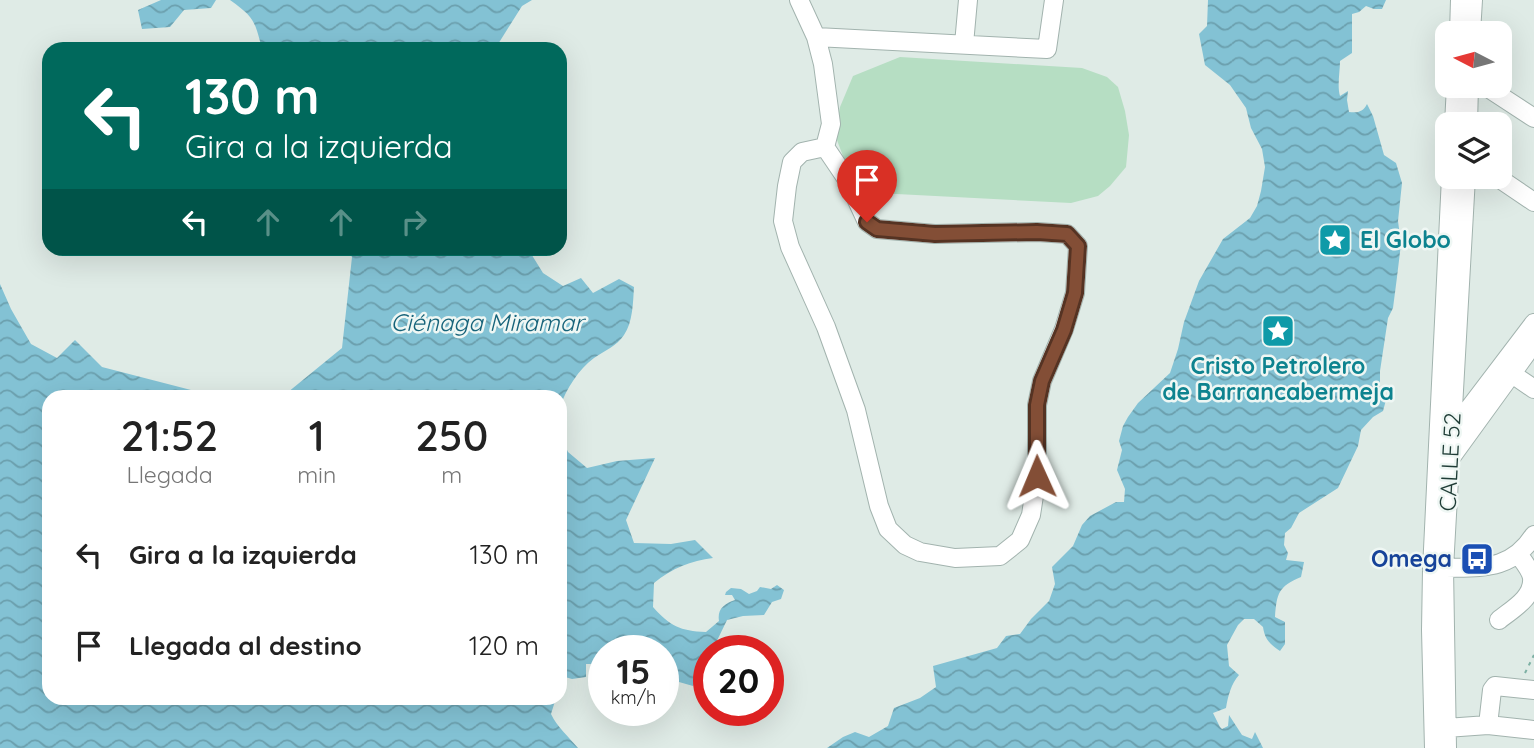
<!DOCTYPE html>
<html lang="es">
<meta charset="utf-8">
<style>
:root{--surface:#fff;--page:#f2f2f2;--text:#222;--muted:#767676}
body{margin:0;font-family:Quicksand,sans-serif;background:var(--page);color:var(--text);height:100vh;display:flex;flex-direction:column;font-size:26px;white-space:nowrap}
*{box-sizing:border-box;margin:0}
p{font-size:23px;color:var(--muted)}
.icon{flex:none;width:38px;height:38px;fill:none;stroke:currentColor;stroke-width:2;stroke-linecap:round;stroke-linejoin:round}
.map{position:relative;flex:1;overflow:hidden}
.details{position:absolute;left:42px;top:390px;width:525px;height:315px;display:flex;flex-direction:column;background:var(--surface);border-radius:21px;box-shadow:0 7px 28px #0002}
.details>*{flex:none}
.hud{position:absolute;left:42px;top:42px;width:525px;height:214px;border-radius:21px;box-shadow:0 7px 28px #0002;background:#00695c;color:#fff;overflow:hidden}
.needle{width:46px;rotate:276deg}
.fabs{position:absolute;left:1435px;top:21px;display:grid;gap:14px}
.fabs a{display:grid;place-items:center;width:77px;height:77px;border-radius:14px;background:var(--surface);box-shadow:0 7px 28px #0002;font-size:35px}
.speed{position:absolute;left:588px;top:635px;display:flex;gap:14px;font-size:35px;font-weight:700;text-align:center}
.speed>*{display:grid;place-content:center;width:91px;height:91px;border-radius:50%;background:var(--surface);box-shadow:0 7px 28px #0002;line-height:1}
.speed small{font-size:18px;font-weight:400}
.speed .limit{border:10px solid #d22;background:#fff;color:#111}
.pin{position:absolute;display:grid;place-items:center;width:60px;height:60px;color:#fff;margin:-72px -30px;border-radius:50% 50% 50% 0;rotate:-45deg;box-shadow:0 0 7px #0007}
.pin .icon{rotate:45deg}
.me{position:absolute;width:77px;margin:-38px;rotate:359deg;stroke-linejoin:round;filter:drop-shadow(0 0 5px #0008)}
.turn{display:flex;align-items:center;gap:24px;height:147px;padding:0 28px;font-size:32px}
.turn .icon{width:91px;height:91px;stroke-width:2.5}
.turn b{display:block;font-size:49px;line-height:60px}
.lanes{display:flex;align-items:center;height:66px;padding:0 28px;background:#0003;justify-content:center;gap:35px;direction:ltr}
.lanes .off{opacity:.35}
.eta{display:flex;justify-content:space-evenly;align-items:center;height:119px;text-align:center}
.eta b{font-size:42px;font-weight:600;line-height:49px}
ul{padding:0;list-style:none}
li{display:flex;align-items:center;gap:21px;height:91px;padding:0 28px}
li div{flex:1}
li b{display:block;font-size:26px}
li em{font-style:normal}
.map>svg:first-child{display:block}
.pitch{fill:#b6dec3}
.water{fill:url(#water-waves)}
.lines{fill:none;stroke-linecap:round;stroke-linejoin:round}
.minor-casing{stroke:#a2b3ae;stroke-width:20}
.path{stroke:#7db0a4;stroke-width:2;stroke-dasharray:3.5 5;stroke-linecap:butt}
.minor{stroke:#fff;stroke-width:18}
.route-casing{stroke:#553323;stroke-width:18}
.route{stroke:#834e36;stroke-width:12}
.labels{text-anchor:middle;stroke-width:5;stroke-linejoin:round;paint-order:stroke}
.culture-label{font-size:23px;font-weight:bold;fill:#0d838f;stroke:#eff7f4;text-anchor:start}
.street-label{font-size:23px;fill:#1f3c36;stroke:#eff7f4}
.transit-label{font-size:23px;font-weight:bold;fill:#164399;stroke:#eff7f4;text-anchor:end}
.water-label{font-size:24px;font-style:italic;fill:#16637a;stroke:#eff7f4}
</style>
<div class="map">
<svg width="1534" height="748" viewBox="0 0 1534 748">
<defs>
<pattern id="water-waves" width="16" height="10" patternUnits="userSpaceOnUse" patternTransform="scale(1.75)"><rect width="16" height="10" fill="#83c2d4"/><path d="M0 5q4-4 8 0t8 0" fill="none" stroke="#6b9fad"/></pattern>
</defs>
<rect width="100%" height="100%" fill="#dfebe6"/>
<!-- pitch -->
<path class="pitch" d="M900 57 1082 68 1107 77 1118 87 1125 111 1129 135 1126 167 1110 186 1098 196 1071 203 877 193 852 172 843 156 835 135 840 107 853 76Z"/>
<!-- water -->
<path class="water" d="M161 0H216L211 8 184 10 170 27 142 29 138 10Z
M230 0H532L522 6 495 49H262C255 21 254 17 230 0Z
M1208 0H1386L1382 9H1374L1366 6 1359 12 1352 14V53L1340 61C1340 72 1337 86 1340 96L1348 91 1347 100 1349 112C1358 113 1363 112 1367 104L1373 116 1384 155 1396 163 1402 183 1398 221 1401 244 1397 277 1393 308 1388 318 1380 371V390L1386 400 1383 411 1373 417 1361 430 1358 446 1338 488 1299 513 1291 528 1285 533 1284 545 1288 553 1286 560 1304 562 1301 577C1278 587 1277 593 1275 617L1285 622V644L1280 651C1270 644 1265 640 1263 627L1254 619H1244L1238 625 1227 645 1229 666 1239 675C1231 684 1228 696 1226 708L1213 713 1220 727 1222 729 1228 726 1229 715 1242 735 1252 739 1255 732 1263 748H827L843 737 855 732 869 737 888 726 894 708 920 698 936 687 933 666 997 648 1006 636 1020 634 1031 619 1049 601 1055 584 1052 567 1073 546 1082 525 1090 516 1116 502H1124L1125 489 1117 470 1122 450 1119 441 1123 426 1128 417 1138 403 1170 373 1178 349 1184 322 1199 281 1223 239 1250 218 1257 206 1261 191 1265 167 1262 149 1251 128 1246 108 1230 85 1205 65 1199 34 1207 26Z
M347 249H530V252L543 273 563 286 581 278 593 293 619 279 634 287C633 302 633 322 624 335 617 346 604 351 594 358 579 369 566 389 560 407V397H282L342 348 352 257Z
M0 284 11 309 31 344 57 358 75 340 102 367 191 390 231 397H49V698H556L551 714C557 727 569 737 578 748H0Z
M560 434 568 452 587 468 617 461 655 458 626 520 634 543 671 544 695 540 713 558C691 561 672 568 654 583L653 607C670 626 680 631 706 632L719 621C717 609 724 604 735 600L732 595H725L726 592 731 588 741 589 749 594 757 591 760 587 771 589 777 585 784 590 781 599 772 602 764 615 743 616 727 620 712 651H709V656L693 686 679 682 663 691V651H604V667L598 664H586V677L572 679 565 677 560 679Z"/>
<g class="lines">
<defs>
<path id="minor" d="M799 0 816 37 1047 49 1054 0
M1459 33 1460 0
M1471 33 1473 0
M816 37 823 64 831 124 825 147 848 181 867 222 877 229 935 234 1037 232 1067 234 1078 246 1075 293 1064 329 1042 381 1037 405V476L1031 515 1020 540 1000 556 955 558 920 552 905 545 888 529 879 506 856 410 826 327 790 247 783 221 787 186 792 162 802 152 825 147
M964 44 968 0
M1485 86 1534 118
M1454 124 1456 86
M1468 124 1469 86
M1497 177 1534 202
M1502 367 1534 389
M1452 431 1534 323
M1450 459 1534 343
M1444 568C1482 567 1511 571 1534 535
M1499 620C1511 610 1534 598 1532 578 1531 570 1523 561 1518 554
M1488 725 1492 690 1495 686 1534 690
M1446 728 1488 725 1534 730
M1434 748 1431 630 1432 570 1451 177
M1447 748 1444 568 1466 177"/>
</defs>
<!-- minor casing -->
<use href="#minor" class="minor-casing"/>
<!-- path -->
<path class="path" d="M1525 673 1534 655"/>
<!-- minor -->
<use href="#minor" class="minor"/>
</g>
<g class="lines">
<defs>
<path id="route" d="M867 222 877 229 935 234 1037 232 1067 234 1078 246 1075 293 1064 330 1042 381 1037 405V476"/>
</defs>
<!-- route casing -->
<use href="#route" class="route-casing"/>
<!-- route -->
<use href="#route" class="route"/>
</g>
<!-- icons -->
<defs>
<symbol id="sight-square" viewBox="-11 -11 22 22"><rect x="-9" y="-9" width="18" height="18" rx="4" fill="#0f9aa8" stroke="#eff7f4"/><path d="M0-6L1.8-2.2L6-1.7L2.9 1.2L3.7 5.4L0 3.3L-3.7 5.4L-2.9 1.2L-6-1.7L-1.8-2.2Z" fill="#fff"/></symbol>
<symbol id="bus-square" viewBox="-11 -11 22 22"><rect x="-9" y="-9" width="18" height="18" rx="4" fill="#1a4fb4" stroke="#eff7f4"/><path d="M-5-6H5V4H4V6H2V4H-2V6H-4V4H-5ZM-3.5-4V0h7V-4ZM-3.5 1.2v1.5H-2V1.2ZM2 1.2v1.5H3.5V1.2Z" fill="#fff"/></symbol>
</defs>
<g fill-rule="evenodd">
<use href="#sight-square" x="1316" y="221" width="38" height="38"/>
<use href="#sight-square" x="1259" y="312" width="38" height="38"/>
<use href="#bus-square" x="1458" y="540" width="38" height="38"/>
</g>
<g class="labels">
<!-- culture labels -->
<g class="culture-label">
<text x="1360" y="248">El Globo</text>
<text x="1278" y="374" text-anchor="middle">Cristo Petrolero<tspan x="1278" dy="26">de Barrancabermeja</tspan></text>
</g>
<!-- street labels -->
<g class="street-label">
<text transform="translate(1450 462) rotate(-87)" y="8">CALLE 52</text>
</g>
<!-- transit labels -->
<g class="transit-label">
<text x="1452" y="567">Omega</text>
</g>
<!-- water labels -->
<g class="water-label">
<text x="487" y="331">Ciénaga Miramar</text>
</g>
</g>
</svg>
<div class="fabs">
<a><svg class="needle" viewBox="-14 -14 28 28"><path d="M0-13l5 13h-10z" fill="#e53935"/><path d="M0 13l5-13h-10z" fill="#767676"/></svg></a>
<a><svg class="icon" aria-label="layers" viewBox="0 0 24 24"><path d="M12 4l9 5-9 5-9-5zM3 14l9 5 9-5"/></svg></a>
</div>
<div class="speed"><div>15<small>km/h</small></div><div class="limit">20</div></div>
<div class="pin" style="left:867px;top:222px;background:#d93025"><svg class="icon" aria-label="arrive" viewBox="0 0 24 24"><path d="M6 21V4h12l-3 4 3 4H6"/></svg></div>
<svg class="me" style="left:1037px;top:476px" viewBox="-20 -20 40 40"><path d="M0-17L14 15 0 8-14 15z" fill="#834e36" stroke="#fff" stroke-width="4"/></svg>
<div class="hud">
<div class="turn"><svg class="icon" aria-label="left" viewBox="0 0 24 24"><path d="M17 20v-9H6M10 6l-5 5 5 5"/></svg><div><b>130 m</b>Gira a la izquierda</div></div>
<div class="lanes"><svg class="icon" aria-label="left" viewBox="0 0 24 24"><path d="M17 20v-9H6M10 6l-5 5 5 5"/></svg><svg class="icon off" aria-label="ahead" viewBox="0 0 24 24"><path d="M12 20V5M6 11l6-6 6 6"/></svg><svg class="icon off" aria-label="ahead" viewBox="0 0 24 24"><path d="M12 20V5M6 11l6-6 6 6"/></svg><svg class="icon off" aria-label="right" viewBox="0 0 24 24"><path d="M7 20v-9h11M14 6l5 5-5 5"/></svg></div>
</div>
<section class="details">
<div class="eta">
<div><b>21:52</b><p>Llegada</p></div>
<div><b>1</b><p>min</p></div>
<div><b>250</b><p>m</p></div>
</div>
<ul>
<li><svg class="icon" aria-label="left" viewBox="0 0 24 24"><path d="M17 20v-9H6M10 6l-5 5 5 5"/></svg><div><b>Gira a la izquierda</b></div><em>130 m</em></li>
<li><svg class="icon" aria-label="arrive" viewBox="0 0 24 24"><path d="M6 21V4h12l-3 4 3 4H6"/></svg><div><b>Llegada al destino</b></div><em>120 m</em></li>
</ul>
</section>
</div>
